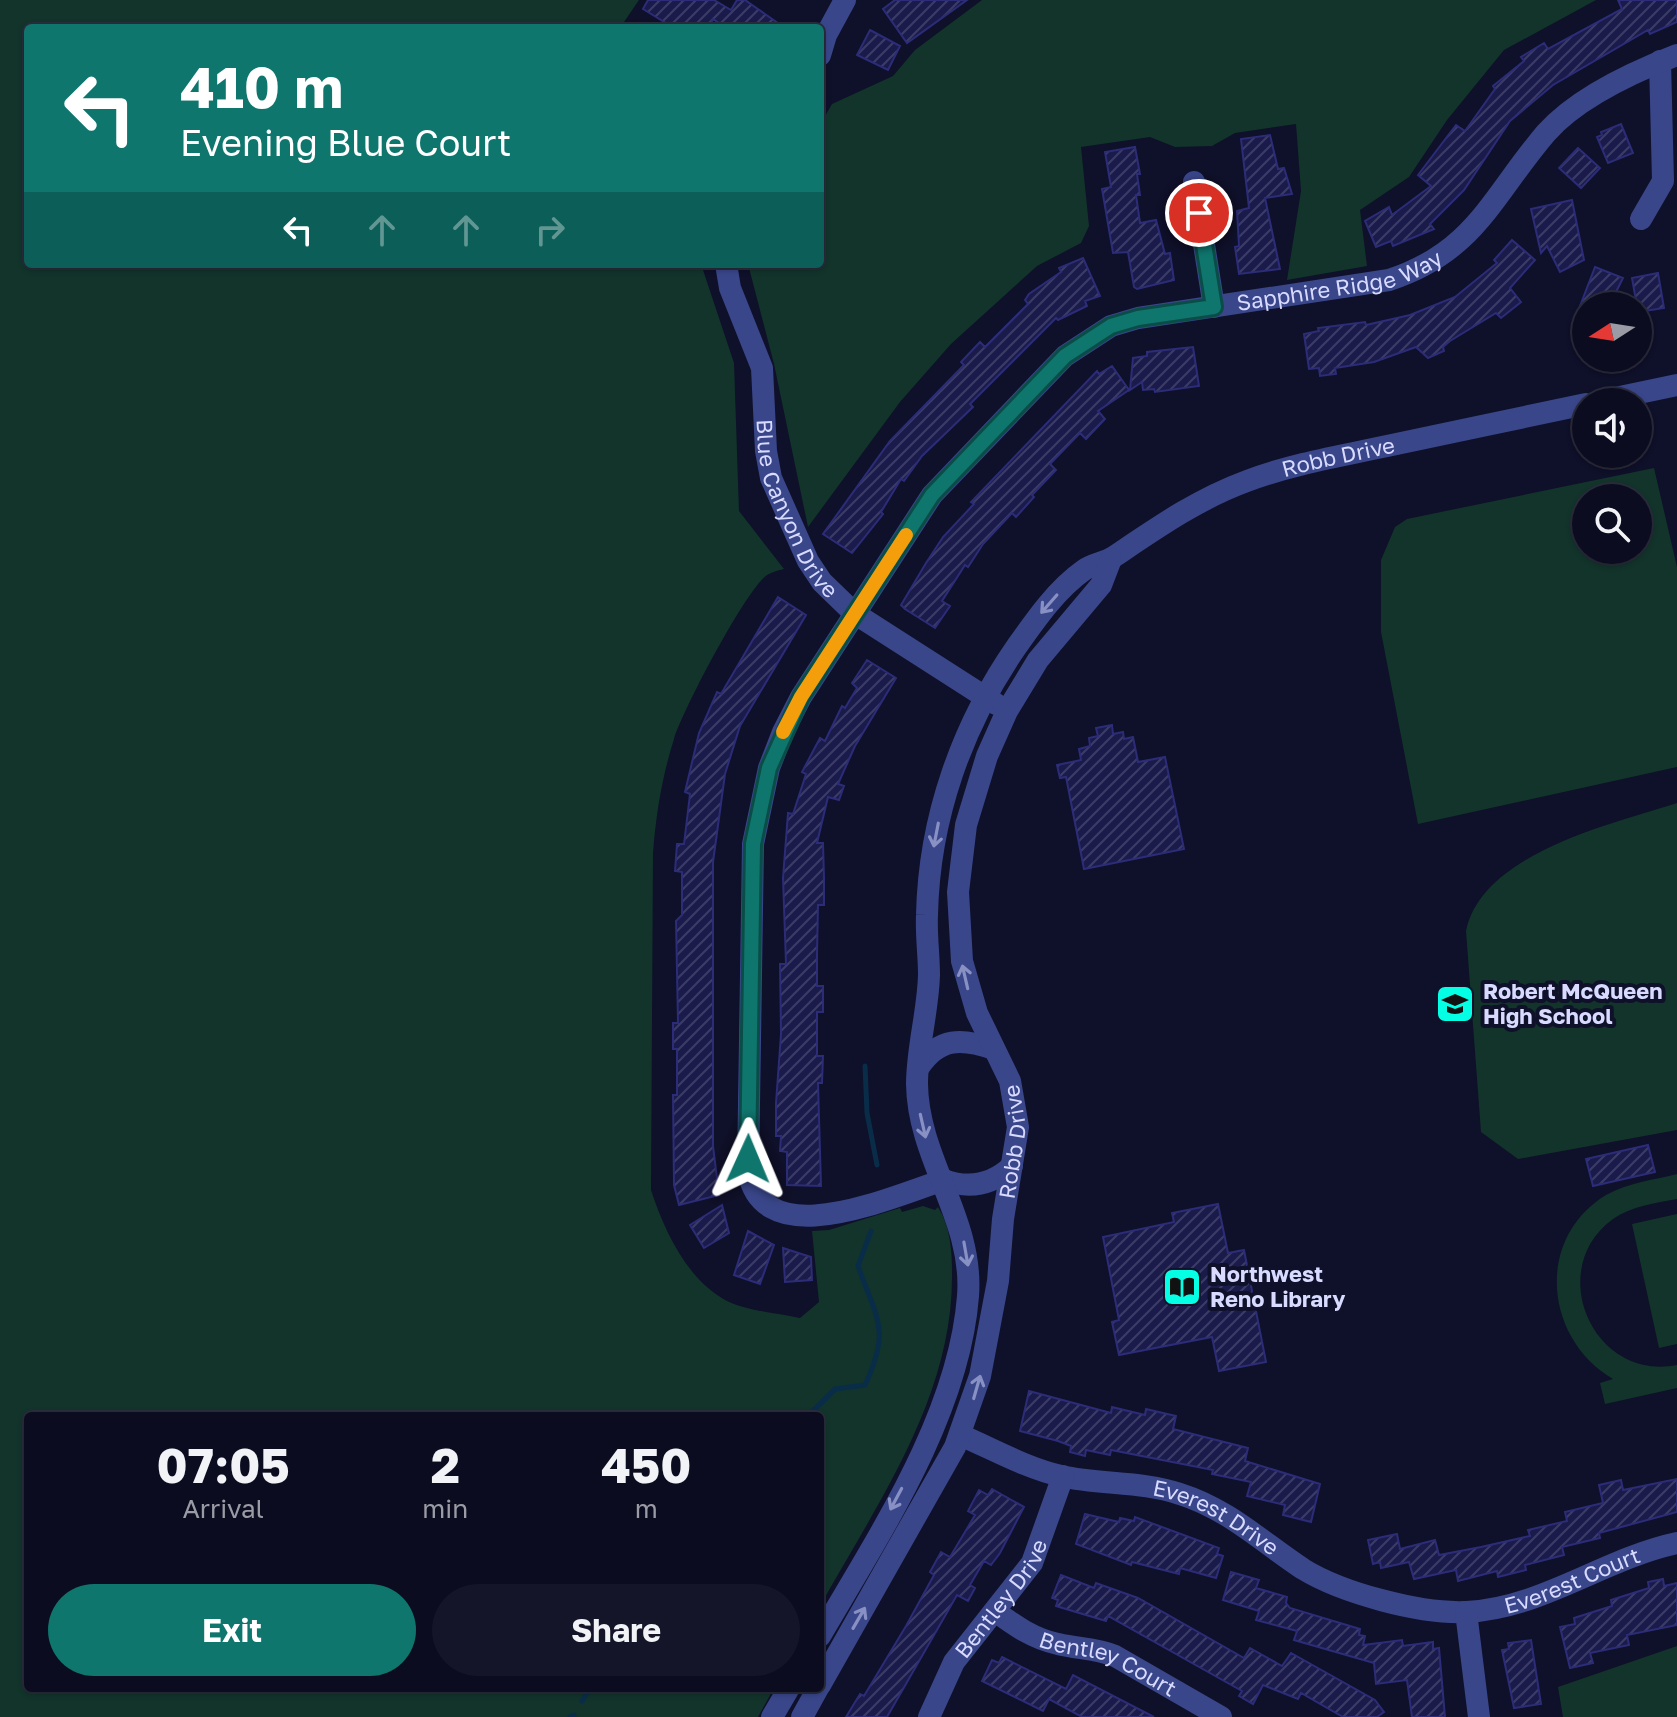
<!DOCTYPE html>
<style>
:root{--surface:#0b0c1f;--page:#141528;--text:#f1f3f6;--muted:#9a9ba4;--line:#2b2c3d;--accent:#0f766e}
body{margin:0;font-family:"Golos Text",sans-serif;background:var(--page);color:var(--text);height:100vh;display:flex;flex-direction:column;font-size:30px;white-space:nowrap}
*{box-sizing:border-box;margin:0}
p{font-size:26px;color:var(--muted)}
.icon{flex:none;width:44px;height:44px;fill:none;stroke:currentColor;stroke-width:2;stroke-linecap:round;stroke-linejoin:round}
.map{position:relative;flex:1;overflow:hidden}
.panel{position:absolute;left:24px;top:1412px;width:800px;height:280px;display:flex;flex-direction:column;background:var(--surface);border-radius:8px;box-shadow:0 2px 6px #0004,0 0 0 2px var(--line)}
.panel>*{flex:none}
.banner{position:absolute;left:24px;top:24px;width:800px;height:244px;border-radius:8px;box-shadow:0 2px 6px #0004,0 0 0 2px var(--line);background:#0f766e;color:#fff;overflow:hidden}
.needle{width:52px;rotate:258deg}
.buttons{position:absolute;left:1572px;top:292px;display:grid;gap:16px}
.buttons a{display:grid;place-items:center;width:80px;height:80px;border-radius:50%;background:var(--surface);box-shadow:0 2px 6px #0004,0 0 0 2px var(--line);font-size:40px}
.pin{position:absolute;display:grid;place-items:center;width:68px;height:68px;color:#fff;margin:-34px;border:4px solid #fff;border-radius:50%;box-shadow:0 2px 8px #0007}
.me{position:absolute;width:88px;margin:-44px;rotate:1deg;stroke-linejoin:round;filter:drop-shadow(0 0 6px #0008)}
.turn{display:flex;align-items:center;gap:28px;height:168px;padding:0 24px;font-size:36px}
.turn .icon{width:104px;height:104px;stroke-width:2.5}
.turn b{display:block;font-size:56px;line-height:68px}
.lanes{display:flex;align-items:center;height:76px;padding:0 24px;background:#0003;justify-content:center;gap:40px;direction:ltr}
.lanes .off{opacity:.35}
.eta{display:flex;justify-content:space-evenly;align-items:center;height:136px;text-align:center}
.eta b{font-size:48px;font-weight:700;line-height:56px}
.cta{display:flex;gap:16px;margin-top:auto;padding:16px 24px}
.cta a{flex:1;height:92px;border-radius:48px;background:var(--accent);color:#fff;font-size:32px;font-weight:700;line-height:92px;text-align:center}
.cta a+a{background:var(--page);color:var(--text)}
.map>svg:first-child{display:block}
.green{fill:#12342b;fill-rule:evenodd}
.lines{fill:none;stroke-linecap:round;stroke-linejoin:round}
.stream{stroke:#092d49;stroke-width:5}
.building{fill:url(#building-hatch);stroke:#2c2c78;stroke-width:2}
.minor{stroke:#39468a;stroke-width:22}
.oneway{stroke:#8890c4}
.route-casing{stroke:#0a4d48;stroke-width:20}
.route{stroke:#0f766e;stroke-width:14}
.slow{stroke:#f59e0b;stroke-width:14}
.labels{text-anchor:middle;stroke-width:8;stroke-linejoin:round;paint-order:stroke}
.street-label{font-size:22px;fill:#d8dbff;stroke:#0f1029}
.poi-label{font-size:22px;font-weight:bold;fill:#d8dbff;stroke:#0f1029;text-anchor:start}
</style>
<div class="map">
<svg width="1677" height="1717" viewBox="0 0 1677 1717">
<defs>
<pattern id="building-hatch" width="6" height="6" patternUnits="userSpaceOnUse" patternTransform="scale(2)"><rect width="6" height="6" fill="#1b1b4b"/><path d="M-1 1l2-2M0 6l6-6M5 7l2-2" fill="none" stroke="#3b3c66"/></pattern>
</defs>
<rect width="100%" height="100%" fill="#0f1029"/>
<!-- green -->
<path class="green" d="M0 0H639L624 22 630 28H28V264H705L703 270 734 363 739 511 784 569C779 570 772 572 767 575 745 591 683 710 674 739 662 777 656 814 653 853L651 1190C664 1230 687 1280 727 1301 747 1311 778 1313 800 1318L819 1302 812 1231 829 1230 900 1208 902 1212 923 1206 935 1210 938 1207C950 1226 952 1250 952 1272 954 1396 878 1502 820 1606V1416H28V1688H774L758 1717H0Z
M982 0H1596L1504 50 1447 120 1409 177 1360 210 1367 266 1287 280 1301 191 1296 124 1235 133 1212 146 1175 147 1150 137 1081 147 1089 226 1081 243 1037 266 951 344 900 402 808 527 774 364 748 264H820V125L832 104 893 76 915 50Z
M1654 468 1677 567V767L1418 824 1381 632V560L1395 527 1407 519ZM1638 498V550H1586V498Z
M1677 803V1130L1518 1159 1481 1132 1466 931C1482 853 1612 824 1677 803Z
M1677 1174V1199C1655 1203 1632 1206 1613 1219 1544 1269 1593 1382 1677 1365V1388L1605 1404 1600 1383 1613 1379C1545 1339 1534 1239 1606 1195 1627 1183 1653 1180 1677 1174Z
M1677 1214V1344L1659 1348 1632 1224Z
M1677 1646V1717H1563L1558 1687Z"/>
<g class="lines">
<!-- stream -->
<path class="stream" d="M865 1066 867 1113 877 1165
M808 1416 835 1389 865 1385C891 1329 877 1320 858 1266L871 1231
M582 1701 590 1688
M570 1717 574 1715"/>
</g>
<!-- building -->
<path class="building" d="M648 0H714L731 10 737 0H745L785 28H726L713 19 708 28H674L643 9Z
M895 0H967L907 43 883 9Z
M1618 0H1677V22L1650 34 1648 30 1553 85 1510 121 1464 190 1430 224 1434 229 1393 246 1391 241 1376 247 1365 221 1389 207 1392 215 1431 186 1418 175 1456 125 1465 131 1495 89 1493 86 1524 61 1521 57 1544 43 1548 49 1622 9Z
M870 30 900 46 888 70 857 55Z
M1621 124 1633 153 1608 163 1597 137 1602 135 1601 132Z
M1270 135 1278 169 1284 168 1292 194 1265 198 1280 269 1239 274 1235 247 1239 246 1237 211 1249 208 1241 139Z
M1135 147 1140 174H1137L1140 195H1136L1140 223 1156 220 1165 254 1170 253 1174 280 1137 289 1134 287 1128 252 1113 253 1102 189 1111 187 1105 152Z
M1578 148 1600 168 1581 188 1559 168Z
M1572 200 1584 260 1560 272 1547 246 1541 253 1531 209Z
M1512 240 1535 260 1510 288 1521 302 1501 318 1496 313 1450 341 1443 347 1444 351 1428 358 1416 347 1374 362 1335 368 1336 374 1320 376 1319 368 1309 369 1304 334 1319 331 1318 328 1365 322 1366 325 1410 315 1455 297 1497 263 1494 260Z
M1083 258 1100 296 1085 301 1087 306 1058 320 1056 318 970 404 973 407 922 456 904 481 901 479 881 512 883 514 852 553 823 534 890 441 964 365 961 362 980 342 985 347 1028 304 1025 300 1029 294 1061 272 1059 268Z
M1595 267 1623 278 1609 306H1580Z
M1658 273 1664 308 1638 312 1632 278Z
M1193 347 1199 386 1155 392 1154 389 1143 390 1142 382 1130 390 1133 358 1147 356V352Z
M1112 366 1129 390 1098 411 1105 419 1086 439 1080 433 1050 464 1056 470 1032 495 1034 497 1016 517 1012 513 983 544 968 567 965 565 942 601 950 606 935 628 905 609 901 605 926 563 943 537 974 504 971 502 1097 371 1099 374Z
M778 597 806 615 740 726 725 774 713 862V1146L719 1195 679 1205 674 1185 673 1095H677V1049H673V1023H678L676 921 682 915V872L675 871 677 844H684L690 794 685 792 699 733 717 692 721 694Z
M867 660 896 678 855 746 838 784 844 786 839 800 828 797 817 843H823L824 878V905H818L817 955V986H823V1012H817V1056H823L822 1083H818L821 1186 787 1185V1152L780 1151 781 1136H776V1103L781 1034 780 964H786L783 878 788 813 793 814 806 774 802 772 820 738 825 741 842 706 845 708 857 688 852 683Z
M1112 725 1113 734 1123 732 1124 739 1133 737 1138 762 1165 757 1184 849 1084 869 1066 777 1060 778 1057 765 1081 760 1079 749 1090 746 1089 738 1098 736 1096 728Z
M1648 1145 1655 1172 1593 1186 1586 1159Z
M1218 1204 1228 1253 1244 1250 1266 1362 1219 1371 1212 1337 1119 1355 1112 1322 1119 1320 1103 1237 1174 1222 1172 1213Z
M722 1205 729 1233 704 1248 690 1225Z
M748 1231 774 1245 760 1284 734 1275Z
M783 1248 811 1257 812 1280 785 1282Z
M1029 1391 1111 1413 1112 1407 1145 1415 1146 1409 1176 1416 1173 1429 1248 1448 1245 1461 1320 1484 1311 1522 1283 1515 1285 1505 1247 1496 1251 1482 1212 1474 1213 1470 1111 1450 1110 1455 1086 1450 1085 1456 1070 1452 1071 1446 1058 1441 1020 1431Z
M1677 1479V1512L1599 1533 1600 1538 1562 1547 1564 1555 1525 1565 1526 1570 1498 1577 1497 1571 1458 1581 1456 1570 1414 1579 1409 1562 1381 1568 1380 1562 1373 1564 1368 1540 1397 1534 1400 1549 1435 1540 1439 1555 1481 1547 1530 1536 1528 1530 1567 1521 1565 1512 1603 1503 1599 1485 1621 1480 1623 1490Z
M992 1489 1024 1507 1000 1553 991 1565 984 1561 970 1585 975 1588 968 1601 957 1595 887 1717H846L860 1694 864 1696 906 1626 934 1575 930 1572 941 1552 950 1557 962 1537 975 1515 968 1511 979 1490 988 1495Z
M1085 1514 1119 1522 1120 1518 1134 1521 1135 1517 1219 1548 1217 1554 1223 1556 1216 1578 1180 1568 1179 1574 1132 1562 1131 1565 1076 1544Z
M1231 1572 1259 1580 1256 1588 1287 1597 1286 1603 1290 1608 1360 1629 1359 1635 1365 1636 1363 1645 1402 1640 1403 1646 1433 1642V1649L1439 1648 1445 1717H1412L1407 1680 1376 1684 1374 1663 1294 1640 1297 1631 1256 1620 1259 1611 1223 1600Z
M1061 1575 1094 1588 1096 1583 1138 1598 1244 1658 1250 1648 1282 1666 1291 1653 1375 1700 1384 1712 1377 1717H1343L1301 1693 1298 1699 1263 1685 1253 1704 1239 1696 1242 1691 1108 1616 1106 1621 1056 1606 1058 1600 1052 1598Z
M1663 1579 1664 1586 1677 1583V1625L1627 1635 1629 1645 1590 1653 1593 1663 1570 1668 1560 1627 1575 1624 1574 1618 1612 1606 1611 1600 1649 1588 1648 1582Z
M1531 1640 1541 1704 1514 1708 1502 1650 1509 1649 1508 1643Z
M1002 1657 1066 1689 1073 1675 1154 1717H1082L1049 1699 1043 1711 982 1681 992 1660 999 1663Z"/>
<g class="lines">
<!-- minor -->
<g class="minor">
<path d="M820 55 826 35 845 0"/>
<path d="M1194 182 1214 307"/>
<path d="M1641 219 1663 181 1660 61"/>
<path id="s1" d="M726 264 730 288 762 368 766 451 771 478 808 561 822 582 854 613 996 704"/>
<path d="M1596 402 1677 385"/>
<path d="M919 1067C939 1037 962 1038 994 1049"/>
<path id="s2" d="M944 1180C892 1196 762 1257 748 1170L753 844 769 768 783 732 801 697 932 495 1065 356 1111 326 1138 318 1389 280C1475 252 1492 196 1546 133 1578 97 1633 72 1677 55"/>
<path d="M944 1180C969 1189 992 1185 1012 1166"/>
<path id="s3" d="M960 1435C993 1449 1026 1468 1061 1476 1100 1485 1142 1481 1180 1494 1228 1509 1262 1542 1303 1569 1342 1593 1420 1614 1466 1612 1543 1608 1603 1559 1677 1543"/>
<path id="s4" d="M995 1611C1015 1626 1034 1639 1058 1644 1078 1649 1096 1648 1115 1656L1221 1717"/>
<path d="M1466 1612 1479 1717"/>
<path id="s5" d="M820 1636C879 1535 959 1415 968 1296 974 1219 918 1160 917 1084 917 1048 928 1012 929 975 929 955 926 935 927 915 929 818 962 725 1017 646 1036 619 1057 589 1084 570 1094 563 1105 563 1115 556 1158 527 1198 499 1247 481 1292 464 1340 456 1387 446 1453 432 1520 418 1586 404"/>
<path id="s6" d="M820 1685 955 1447 980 1376 998 1281 1003 1219 1018 1127 1010 1081 977 1013 962 961 958 892 966 825 987 756 1007 711 1038 660 1101 585 1111 559"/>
<path d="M772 1717 789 1688"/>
<path d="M802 1717 818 1688"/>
<path id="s7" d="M929 1717 954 1662 1032 1563 1063 1476"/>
</g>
</g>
<!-- one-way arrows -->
<defs><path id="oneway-shaft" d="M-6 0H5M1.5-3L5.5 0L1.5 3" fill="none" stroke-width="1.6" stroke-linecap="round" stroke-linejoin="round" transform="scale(2)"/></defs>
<g class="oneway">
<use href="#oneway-shaft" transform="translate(1049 604) rotate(131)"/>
<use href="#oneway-shaft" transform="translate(936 835) rotate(101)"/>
<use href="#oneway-shaft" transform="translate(965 977) rotate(-103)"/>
<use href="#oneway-shaft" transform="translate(923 1126) rotate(77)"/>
<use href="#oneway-shaft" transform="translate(966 1254) rotate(80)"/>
<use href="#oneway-shaft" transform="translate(977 1387) rotate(-74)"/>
<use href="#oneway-shaft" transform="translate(896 1499) rotate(118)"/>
<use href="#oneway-shaft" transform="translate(859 1618) rotate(-60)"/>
</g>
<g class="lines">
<defs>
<path id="route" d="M748 1159 753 844 769 768 801 697 932 495 1065 356 1111 326 1138 318 1214 307 1199 213"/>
</defs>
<!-- route casing -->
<use href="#route" class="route-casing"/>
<!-- route -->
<use href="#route" class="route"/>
<!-- slow -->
<path class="slow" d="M783 732 801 697 906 535"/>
</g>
<!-- icons -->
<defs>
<symbol id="school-square" viewBox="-11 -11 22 22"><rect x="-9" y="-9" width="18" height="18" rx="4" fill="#04ffe5" stroke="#0f1029"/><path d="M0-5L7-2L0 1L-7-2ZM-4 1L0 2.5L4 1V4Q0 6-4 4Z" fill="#111"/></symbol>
<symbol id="library-square" viewBox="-11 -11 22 22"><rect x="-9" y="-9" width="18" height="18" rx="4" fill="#04ffe5" stroke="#0f1029"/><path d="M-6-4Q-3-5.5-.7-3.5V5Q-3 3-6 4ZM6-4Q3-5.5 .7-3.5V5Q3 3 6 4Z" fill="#111"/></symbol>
</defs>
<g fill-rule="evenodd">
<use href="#school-square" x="1433" y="982" width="44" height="44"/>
<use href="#library-square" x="1160" y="1265" width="44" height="44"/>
</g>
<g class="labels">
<!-- street labels -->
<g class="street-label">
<text dy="8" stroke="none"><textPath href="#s2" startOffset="1428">Sapphire Ridge Way</textPath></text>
<text dy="8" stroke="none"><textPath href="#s5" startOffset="1434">Robb Drive</textPath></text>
<text dy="8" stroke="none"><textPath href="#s1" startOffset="258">Blue Canyon Drive</textPath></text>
<text dy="8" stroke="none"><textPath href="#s6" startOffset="586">Robb Drive</textPath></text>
<text dy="8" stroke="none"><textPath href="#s3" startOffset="272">Everest Drive</textPath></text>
<text dy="8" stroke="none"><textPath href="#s3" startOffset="656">Everest Court</textPath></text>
<text dy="8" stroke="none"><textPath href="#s7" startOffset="140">Bentley Drive</textPath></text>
<text dy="8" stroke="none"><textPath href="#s4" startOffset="126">Bentley Court</textPath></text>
</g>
<!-- poi labels -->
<g class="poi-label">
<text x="1483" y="999">Robert McQueen<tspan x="1483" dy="25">High School</tspan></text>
<text x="1210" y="1282">Northwest<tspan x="1210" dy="25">Reno Library</tspan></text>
</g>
</g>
</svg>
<div class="buttons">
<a><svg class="needle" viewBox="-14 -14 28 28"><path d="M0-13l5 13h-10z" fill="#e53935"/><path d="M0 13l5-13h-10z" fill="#9a9ba4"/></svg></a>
<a><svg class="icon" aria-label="sound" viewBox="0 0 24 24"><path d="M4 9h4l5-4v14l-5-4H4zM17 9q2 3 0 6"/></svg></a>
<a><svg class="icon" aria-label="search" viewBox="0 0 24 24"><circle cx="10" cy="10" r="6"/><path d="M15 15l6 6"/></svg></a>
</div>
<div class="pin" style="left:1199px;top:213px;background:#d93025"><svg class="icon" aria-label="arrive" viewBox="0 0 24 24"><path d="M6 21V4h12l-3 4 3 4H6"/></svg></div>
<svg class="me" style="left:748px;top:1159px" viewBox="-20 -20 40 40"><path d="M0-17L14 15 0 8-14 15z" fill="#0f766e" stroke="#fff" stroke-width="4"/></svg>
<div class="banner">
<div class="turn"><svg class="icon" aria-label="left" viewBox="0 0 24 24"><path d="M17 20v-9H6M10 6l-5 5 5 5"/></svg><div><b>410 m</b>Evening Blue Court</div></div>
<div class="lanes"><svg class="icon" aria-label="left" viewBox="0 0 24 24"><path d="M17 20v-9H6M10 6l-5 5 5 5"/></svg><svg class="icon off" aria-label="ahead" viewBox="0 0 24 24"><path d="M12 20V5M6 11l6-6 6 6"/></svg><svg class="icon off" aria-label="ahead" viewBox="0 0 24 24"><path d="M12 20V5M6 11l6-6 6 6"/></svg><svg class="icon off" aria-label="right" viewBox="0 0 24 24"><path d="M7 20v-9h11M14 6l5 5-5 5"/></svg></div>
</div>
<section class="panel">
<div class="eta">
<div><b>07:05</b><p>Arrival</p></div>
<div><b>2</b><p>min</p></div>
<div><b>450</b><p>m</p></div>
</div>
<div class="cta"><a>Exit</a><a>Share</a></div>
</section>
</div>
